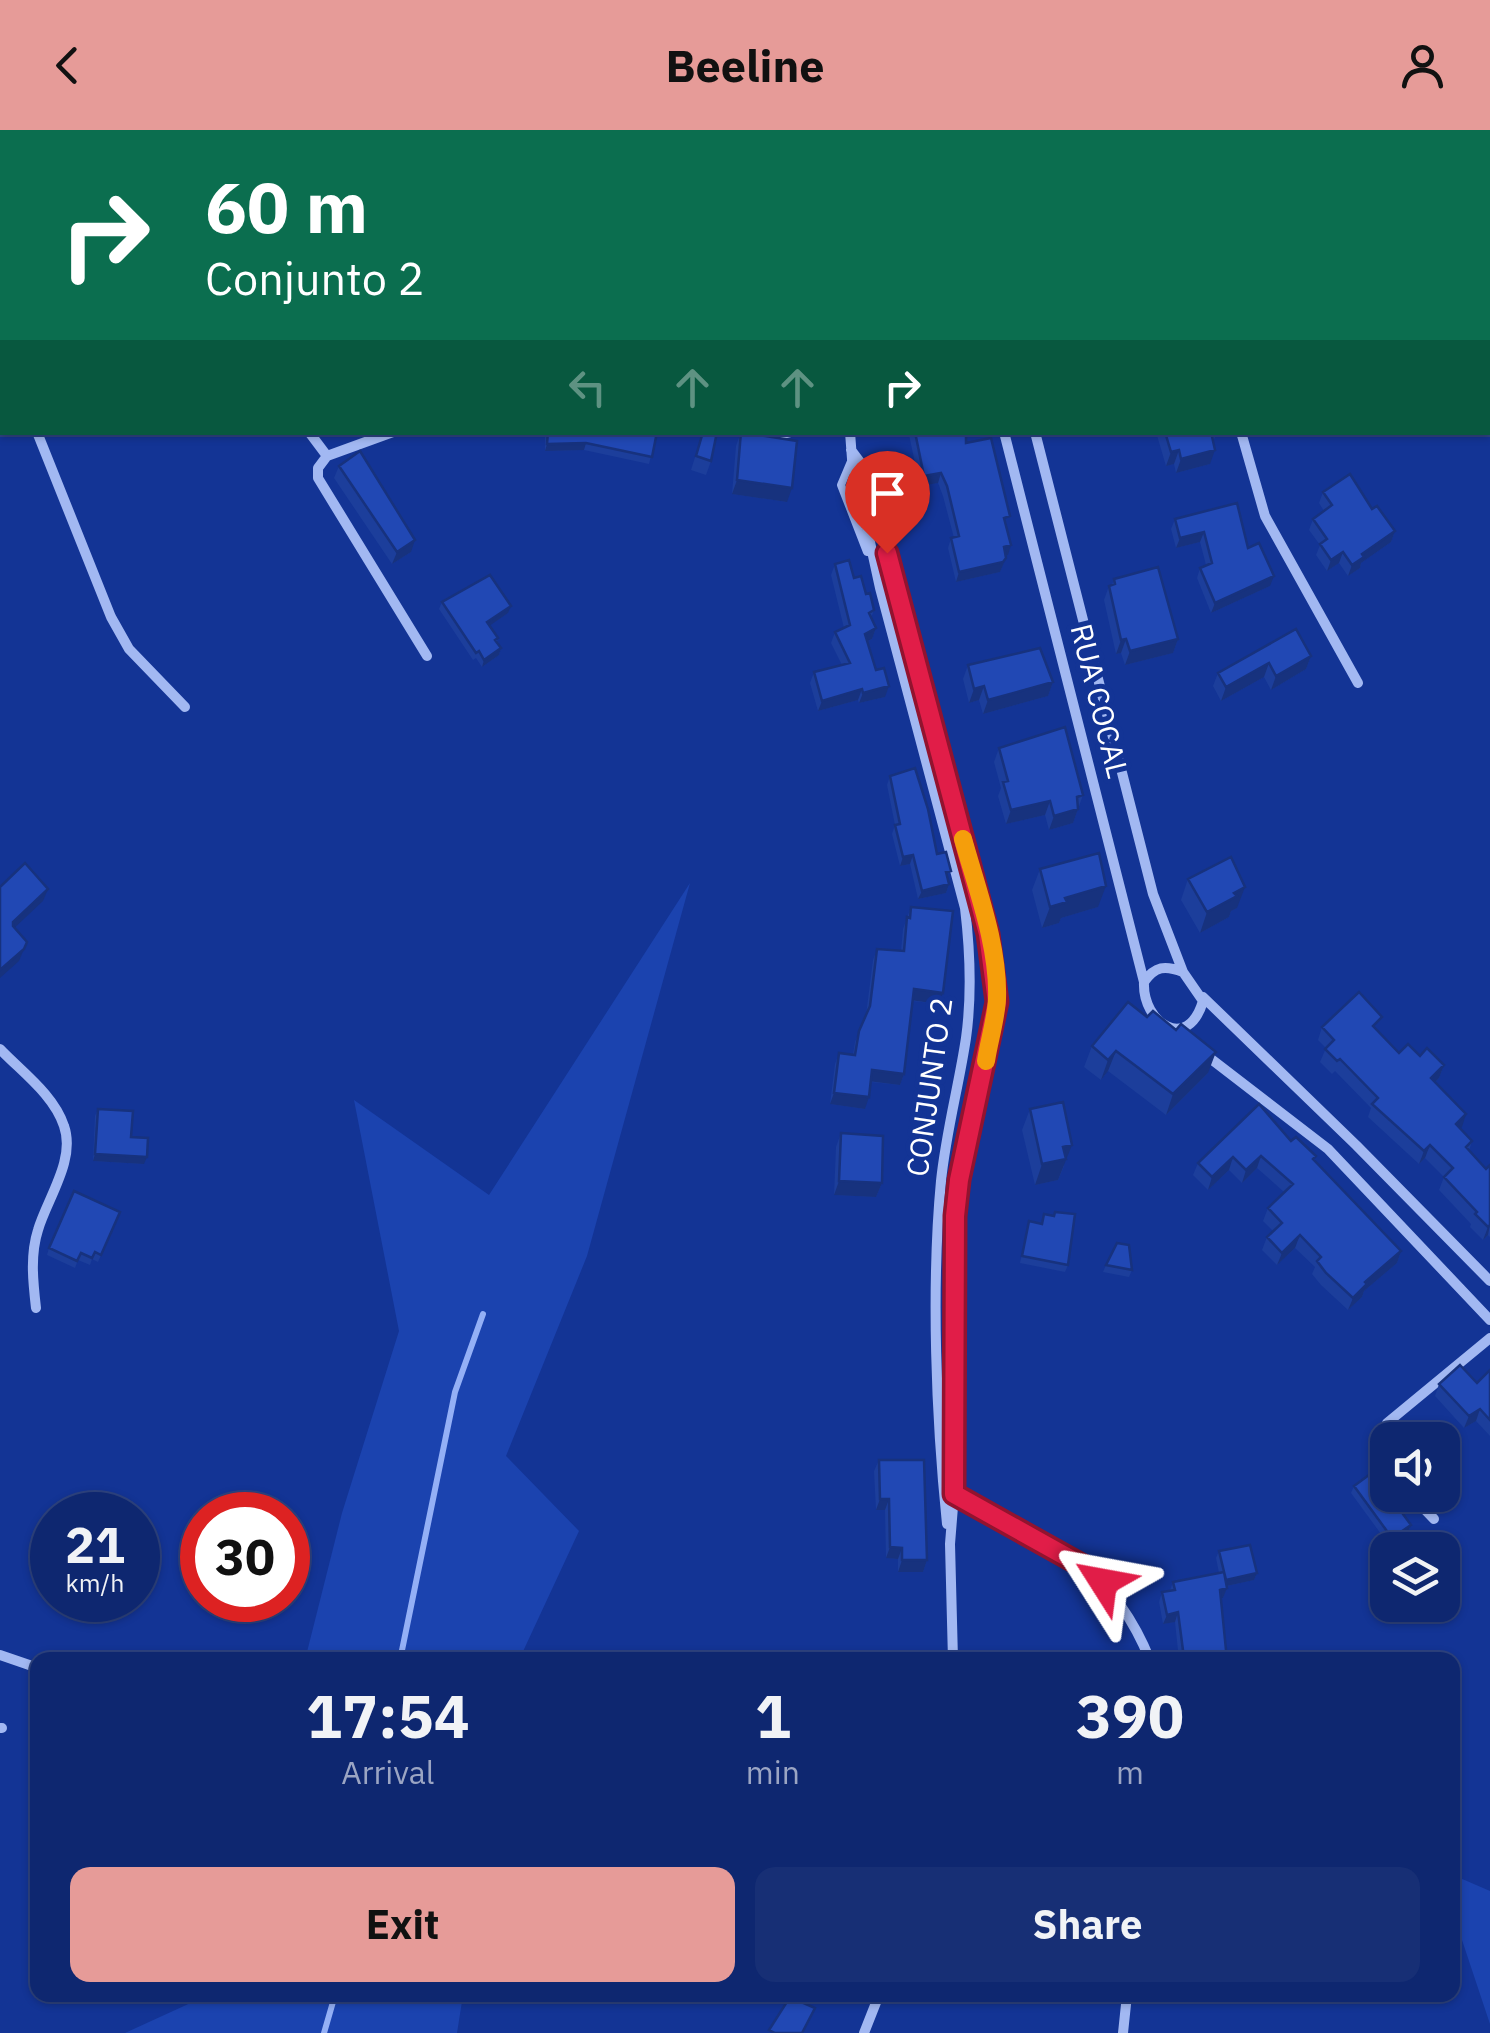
<!DOCTYPE html>
<style>
:root{--surface:#0e2770;--page:#172f75;--text:#f1f3f6;--muted:#9ba5c3;--line:#2e4483;--accent:#e69b98}
body{margin:0;font-family:"IBM Plex Sans",sans-serif;background:var(--page);color:var(--text);height:100vh;display:flex;flex-direction:column;font-size:38px;white-space:nowrap}
*{box-sizing:border-box;margin:0}
p{font-size:32px;color:var(--muted)}
.icon{flex:none;width:55px;height:55px;fill:none;stroke:currentColor;stroke-width:2;stroke-linecap:round;stroke-linejoin:round}
.map{position:relative;flex:1;overflow:hidden}
.drawer{position:absolute;left:30px;top:1522px;width:1430px;height:350px;display:flex;flex-direction:column;background:var(--surface);border-radius:20px;box-shadow:0 2px 8px #0004,0 0 0 2px var(--line)}
.drawer>*{flex:none}
.guide{position:absolute;left:0px;top:0px;width:1490px;height:305px;box-shadow:0 2px 8px #0004,0 0 0 2px var(--line);background:#0b6e4f;color:#fff;overflow:hidden}
.fabs{position:absolute;left:1370px;top:1292px;display:grid;gap:20px}
.fabs a{display:grid;place-items:center;width:90px;height:90px;border-radius:20px;background:var(--surface);box-shadow:0 2px 8px #0004,0 0 0 2px var(--line);font-size:50px}
.speed{position:absolute;left:30px;top:1362px;display:flex;gap:20px;font-size:50px;font-weight:700;text-align:center}
.speed>*{display:grid;place-content:center;width:130px;height:130px;border-radius:50%;background:var(--surface);box-shadow:0 2px 8px #0004,0 0 0 2px var(--line);line-height:1}
.speed small{font-size:25px;font-weight:400}
.speed .limit{border:15px solid #d22;background:#fff;color:#111}
.pin{position:absolute;display:grid;place-items:center;width:85px;height:85px;color:#fff;margin:-102px -42px;border-radius:50% 50% 50% 0;rotate:-45deg;box-shadow:0 0 10px #0007}
.pin .icon{rotate:45deg}
.me{position:absolute;width:110px;margin:-55px;rotate:304deg;stroke-linejoin:round;filter:drop-shadow(0 0 8px #0008)}
.turn{display:flex;align-items:center;gap:35px;height:210px;padding:0 40px;font-size:45px}
.turn .icon{width:130px;height:130px;stroke-width:2.5}
.turn b{display:block;font-size:70px;line-height:85px}
.lanes{display:flex;align-items:center;height:95px;padding:0 40px;background:#0003;justify-content:center;gap:50px;direction:ltr}
.lanes .off{opacity:.35}
.eta{display:flex;justify-content:space-evenly;align-items:center;height:170px;text-align:center}
.eta b{font-size:60px;font-weight:700;line-height:70px}
.primary-button{display:flex;gap:20px;margin-top:auto;padding:20px 40px}
.primary-button a{flex:1;height:115px;border-radius:20px;background:var(--accent);color:#111;font-size:40px;font-weight:700;line-height:115px;text-align:center}
.primary-button a+a{background:var(--page);color:var(--text)}
header{display:flex;justify-content:space-between;align-items:center;height:130px;padding:0 40px;background:var(--accent);color:#111;font-size:45px;font-weight:700}
.map>svg:first-child{display:block}
.green{fill:#1b43af}
.lines{fill:none;stroke-linecap:round;stroke-linejoin:round}
.stream{stroke:#94b0f6;stroke-width:6}
.service{stroke:#a2b8f2;stroke-width:8}
.minor{stroke:#a2b8f2;stroke-width:10}
.tertiary{stroke:#a2b8f2;stroke-width:18}
.wall{fill:#1c3e9b}
.shaded-wall{fill:#17327e}
.building{fill:#2148b4;stroke:#17327e;stroke-width:2.5}
.route-casing{stroke:#92132f;stroke-width:25}
.route{stroke:#e11d48;stroke-width:18}
.slow{stroke:#f59e0b;stroke-width:18}
.labels{text-anchor:middle;stroke-width:10;stroke-linejoin:round;paint-order:stroke}
.street-label{font-size:30px;fill:#fff;stroke:#133495}
</style>
<header><svg class="icon" aria-label="back" viewBox="0 0 24 24"><path d="M15 5l-7 7 7 7"/></svg>Beeline<svg class="icon" aria-label="person" viewBox="0 0 24 24"><circle cx="12" cy="8" r="4"/><path d="M4 21q1-7 8-7t8 7"/></svg></header>
<div class="map">
<svg width="1490" height="1903" viewBox="0 0 1490 1903">
<rect width="100%" height="100%" fill="#133495"/>
<!-- green -->
<path class="green" d="M157 0H323L325 2H156Z
M690 753 587 1126 506 1326 579 1401 519 1530H305L342 1383 399 1201 354 970 489 1065Z
M1453 1745 1490 1761V1894L1453 1783Z
M208 1865H463L457 1903H125Z"/>
<g class="lines">
<!-- stream -->
<path class="stream" d="M400 1530 455 1262 483 1184
M324 1903 335 1865"/>
<!-- service -->
<path class="service" d="M757 302 776 307 795 302
M852 329 841 355 867 422 887 423"/>
<!-- minor -->
<path class="minor" d="M1059 2 1060 0
M1441 2 1442 0
M0 183 2 181
M0 205 2 216
M1488 228 1490 232
M37 302 111 487 129 519 185 577
M309 302 327 326
M850 302 852 329 880 458 965 778C970 820 972 865 966 908 959 955 946 1002 941 1051 931 1157 936 1287 947 1394
M1004 302 1144 852
M1035 302 1153 764 1183 842 1203 871C1188 923 1142 893 1144 852 1155 836 1165 835 1183 842
M1241 302 1265 386 1358 553
M851 320 866 340 988 805 997 872 959 1049 955 1085 954 1364 950 1414 953 1530
M327 326 318 338V348L427 526
M327 326 393 302
M1203 867 1356 1015 1490 1151
M0 919C22 942 54 965 64 996 76 1030 47 1069 38 1100 30 1125 33 1152 36 1178
M1202 922 1328 1019 1490 1190
M1388 1342 1375 1319 1387 1293 1490 1208
M949 1362 1083 1436C1115 1461 1135 1493 1150 1530
M1411 1365 1434 1389
M0 1525 38 1538
M0 1598H2
M864 1903 879 1865
M1123 1903 1127 1865"/>
<!-- tertiary -->
<path class="tertiary" d="M894 2V0"/>
</g>
<!-- wall -->
<path class="wall" d="M1469 0H1490V138L1488 133V2H1468Z
M545 302H657L649 334 584 320 545 321Z
M703 302 711 331 706 345 691 340Z
M741 302 787 372 732 364 736 316Z
M910 302 966 313 1006 397 1011 415 1000 442 956 452 948 418 951 408H954L943 366 938 353 920 356 909 305Z
M1156 302H1217L1213 312 1210 334 1176 343 1174 334 1166 336Z
M876 328 886 345 883 352 879 354 873 335Z
M339 336 411 422 392 434 334 348Z
M1323 362 1372 379 1395 401 1391 412 1361 433 1360 438 1348 446 1339 433 1327 441 1316 425 1320 415 1309 400 1313 389 1324 381 1319 373Z
M1175 389 1248 418 1270 456 1211 483 1197 448 1200 438 1206 435 1200 412 1176 418 1171 399Z
M835 434 854 448 866 464 874 480 871 488 876 498 872 509 868 511 885 567 859 573 858 570 818 581 810 553 814 542 842 535 831 513 835 502 844 498 831 445Z
M1114 449 1178 509 1173 523 1125 535 1121 523 1116 524 1104 470 1109 456 1112 455Z
M442 472 508 483 490 495 501 518 499 525 482 537 476 528 473 530 439 479Z
M1311 526 1306 539 1271 560 1264 547 1221 571 1213 556 1218 543Z
M968 535 1053 552 1048 566 983 584 979 570 969 573 963 549Z
M999 618 1083 665 1073 693 1049 700 1045 685 1006 694 998 666 1001 658 994 632Z
M890 646 937 724 949 754 946 763 918 769 910 734 900 736 892 704 895 695 887 655Z
M1040 739 1098 777 1061 788 1059 793 1042 798 1032 760Z
M1188 749 1237 778 1231 781 1229 787 1200 803 1181 770Z
M911 777 939 874 913 871 904 944 900 955 871 952 865 979 830 974 835 934 839 923 853 925 855 912 866 885 873 830 877 819 901 821 903 799Z
M1128 872 1208 943 1166 985 1108 941 1101 950 1084 937 1092 916Z
M1322 897 1377 900 1399 923 1420 926 1444 935 1439 948 1435 952 1466 984 1460 998 1472 1011 1469 1021 1486 1039 1490 1035V1107L1488 1105 1483 1110 1470 1097 1471 1094 1439 1060 1444 1047 1425 1028 1419 1034 1368 987 1371 978 1335 941 1332 944 1320 932 1326 918 1318 910Z
M98 979 131 1007 144 1034 93 1031 95 986Z
M1030 979 1064 1036 1058 1050 1035 1055 1022 1000Z
M841 1003 882 1053 876 1067 834 1065 836 1017Z
M1291 1011 1314 1030 1401 1121 1397 1133 1364 1161 1362 1167 1348 1180 1321 1155 1312 1144 1315 1137 1295 1118 1277 1135 1262 1120 1267 1107 1273 1101 1263 1091 1268 1078 1284 1062 1257 1038 1242 1053 1229 1040 1208 1060 1193 1045 1198 1033Z
M120 1082 98 1132 92 1129 90 1135 78 1130 75 1138 47 1125 49 1118Z
M1044 1084 1068 1135 1065 1142 1020 1133 1029 1091 1041 1094Z
M1106 1135 1132 1140 1129 1147 1103 1142Z
M1490 1240V1306L1476 1291 1464 1298 1435 1266 1439 1254 1477 1253Z
M879 1330 927 1430 923 1442H898V1429L886 1428 885 1380H876L874 1341Z
M1354 1356 1411 1395 1408 1402 1389 1415 1351 1363Z
M1219 1421 1257 1443 1254 1450 1227 1456 1223 1468 1221 1469 1227 1530H1179L1175 1492 1163 1494 1159 1472 1162 1462 1170 1460 1173 1452 1219 1443 1216 1428Z
M957 1865H983L979 1874Z"/>
<!-- shaded-wall -->
<path class="shaded-wall" d="M586 313 584 320 545 321 547 314Z
M1179 320 1174 334 1166 336 1171 322Z
M1215 320 1210 334 1176 343 1181 329Z
M941 343 938 353 920 356 924 346Z
M737 350 792 358 787 372 732 364Z
M1395 401 1391 412 1361 433 1360 438 1348 446 1352 435 1362 424Z
M1204 402 1200 412 1176 418 1180 408Z
M415 410 411 422 392 434 397 422Z
M1011 415 1008 425 1000 427 1004 417Z
M1343 422 1339 433 1327 441 1331 430Z
M1006 428 1000 442 956 452 959 442Z
M1274 446 1270 456 1211 483 1215 473Z
M511 476 508 483 485 499 487 492Z
M876 498 872 509 861 514 865 504Z
M1126 509 1121 523 1116 524 1121 510Z
M1178 509 1173 523 1125 535 1130 521Z
M501 518 499 525 482 537 484 530Z
M1311 526 1306 539 1271 560 1276 546Z
M1269 533 1264 547 1221 571 1226 557Z
M1053 552 1048 566 983 584 988 570Z
M889 556 885 567 859 573 863 563Z
M984 556 979 570 969 573 974 559Z
M862 559 858 570 818 581 822 571Z
M1050 671 1045 685 1006 694 1011 680Z
M1078 679 1073 693 1049 700 1054 686Z
M913 725 910 734 900 736 903 727Z
M949 754 946 763 918 769 922 761Z
M1106 756 1098 777 1061 788 1059 793 1042 798 1050 777 1065 768Z
M1245 757 1237 778 1231 781 1229 787 1200 803 1207 782Z
M48 759 43 771 8 804 13 792Z
M24 819 19 831 0 848V840Z
M914 859 943 863 939 874 910 870Z
M1116 921 1108 941 1101 950 1108 930Z
M1216 922 1208 943 1166 985 1173 964Z
M1444 935 1439 948 1426 961 1431 948Z
M872 940 904 944 900 955 868 951Z
M834 963 869 967 865 979 830 974Z
M1466 984 1462 997 1451 1007 1456 994Z
M1072 1015 1058 1050 1035 1055 1042 1034 1063 1017Z
M1430 1015 1425 1028 1419 1034 1424 1021Z
M95 1024 147 1027 144 1034 93 1031Z
M1261 1026 1257 1038 1242 1053 1246 1040Z
M1233 1027 1229 1040 1208 1060 1212 1047Z
M839 1051 882 1053 876 1067 834 1065Z
M1490 1095 1488 1105 1483 1110 1488 1097Z
M1300 1105 1295 1118 1277 1135 1282 1123Z
M1401 1121 1397 1133 1364 1161 1362 1167 1348 1180 1353 1168 1365 1152Z
M1480 1279 1476 1291 1464 1298 1469 1286Z
M880 1369H889L885 1380H876Z
M1411 1395 1408 1402 1389 1415 1392 1408Z
M890 1417 902 1418 898 1429 886 1428Z
M902 1430H927L923 1442H898Z
M1257 1443 1254 1450 1222 1457 1225 1450Z
M1227 1458 1223 1468 1216 1469 1220 1460Z
M1178 1482 1175 1492 1163 1494 1167 1485Z
M1214 1527 1213 1530H1183L1184 1528Z"/>
<!-- building -->
<path class="building" d="M975 0H1020V2H974Z
M1097 0H1204L1212 2H1096Z
M1470 0H1490V114L1488 108V2H1470Z
M2 93V124L0 126V94Z
M548 302H657L652 327 586 313 547 314Z
M703 302H717L711 331 696 326Z
M741 302 797 311 792 358 737 350Z
M915 302H966V313L991 308 1010 386 1004 388 1011 415 1004 417 1006 428 1003 432 959 442 951 408 959 406 947 356 941 343 924 346Z
M1165 302H1211L1215 320 1181 329 1179 320 1171 322Z
M360 321 415 410 397 422 339 336Z
M881 327 886 345 881 346 876 328Z
M1350 344 1372 379 1377 376 1395 401 1362 424 1364 427 1352 435 1343 422 1331 430 1320 414 1327 409 1313 389 1332 375 1323 362Z
M1237 373 1248 418 1259 413 1274 446 1215 473 1200 438 1212 433 1204 402 1180 408 1175 389Z
M849 430 854 448 861 446 866 464 870 463 874 480 869 483 876 498 865 504 876 540 884 538 889 556 863 563 862 559 822 571 814 542 850 533 835 502 850 495 835 434Z
M1158 437 1178 509 1130 521 1126 509 1121 510 1109 456 1115 454 1114 449Z
M490 445 511 476 487 492 498 508 495 510 501 518 484 530 479 521 476 523 442 472Z
M1296 499 1311 526 1276 546 1269 533 1226 557 1218 543Z
M1040 518 1053 552 988 570 984 556 974 559 968 535Z
M1065 597 1083 665 1077 667 1078 679 1054 686 1050 671 1011 680 1003 652 1008 651 999 618Z
M915 638 928 679 937 724 946 722 951 741 946 742 949 754 922 761 913 725 903 727 895 695 900 694 890 646Z
M1099 723 1106 756 1065 768 1067 772 1050 777 1040 739Z
M1231 727 1245 757 1234 763 1237 766 1207 782 1188 749Z
M25 733 48 759 13 792V796L27 812 24 819 0 840V757Z
M911 777 953 781 943 863 914 859 904 944 872 940 869 967 834 963 839 923 855 925 859 901 870 876 877 819 904 821 907 787 910 788Z
M1359 862 1382 887 1373 896 1399 923 1408 914 1420 926 1427 918 1444 935 1431 948 1466 984 1456 994 1472 1011 1466 1017 1486 1039 1490 1035V1095L1488 1097 1475 1084 1477 1082 1444 1047 1453 1038 1430 1015 1424 1021 1372 974 1378 968 1340 929 1337 931 1325 919 1334 910 1322 897Z
M1128 872 1147 887 1153 881 1176 900 1181 894 1216 922 1173 964 1116 921 1108 930 1092 916Z
M1063 972 1072 1015 1063 1017 1066 1029 1042 1034 1030 979Z
M1259 974 1291 1011 1296 1007 1316 1026 1313 1029 1401 1121 1365 1152 1367 1154 1353 1168 1326 1143 1317 1131 1321 1127 1300 1105 1282 1123 1267 1107 1282 1093 1268 1078 1293 1054 1261 1026 1246 1040 1233 1027 1212 1047 1198 1033Z
M98 979 133 981 131 1007 148 1008 147 1027 95 1024Z
M841 1003 883 1006 882 1053 839 1051Z
M74 1061 120 1082 101 1125 95 1122 92 1128 81 1123 77 1131 49 1118Z
M1055 1082 1075 1084 1068 1135 1022 1126 1029 1091 1042 1094 1044 1084 1054 1086Z
M1117 1113 1129 1115 1132 1140 1106 1135Z
M1460 1235 1477 1253 1490 1240V1290L1480 1279 1469 1286 1439 1254Z
M879 1330H924L927 1430H902V1418L890 1417 889 1369H880Z
M1373 1342 1388 1363V1365H1389L1411 1395 1392 1408 1354 1356Z
M1250 1415 1257 1443 1226 1450 1219 1421Z
M1224 1442 1227 1458 1220 1460 1227 1530H1214V1527L1184 1528 1178 1482 1167 1485 1162 1462 1175 1460 1173 1452Z
M790 1867 815 1878 802 1903H775L769 1900Z"/>
<g class="lines">
<defs>
<path id="route" d="M887 423 988 804 997 872 959 1050 955 1086 954 1364 1083 1436 1103 1452"/>
</defs>
<!-- route casing -->
<use href="#route" class="route-casing"/>
<!-- route -->
<use href="#route" class="route"/>
<!-- slow -->
<path class="slow" d="M963 709C977 759 999 817 997 869 996 889 989 911 986 931"/>
</g>
<g class="labels">
<!-- street labels -->
<g class="street-label">
<text transform="translate(1099 571) rotate(76)" y="10">RUA COCAL</text>
<text transform="translate(930 957) rotate(-82)" y="10">CONJUNTO 2</text>
</g>
</g>
</svg>
<div class="fabs">
<a><svg class="icon" aria-label="sound" viewBox="0 0 24 24"><path d="M4 9h4l5-4v14l-5-4H4zM17 9q2 3 0 6"/></svg></a>
<a><svg class="icon" aria-label="layers" viewBox="0 0 24 24"><path d="M12 4l9 5-9 5-9-5zM3 14l9 5 9-5"/></svg></a>
</div>
<div class="speed"><div>21<small>km/h</small></div><div class="limit">30</div></div>
<div class="pin" style="left:887px;top:423px;background:#d93025"><svg class="icon" aria-label="arrive" viewBox="0 0 24 24"><path d="M6 21V4h12l-3 4 3 4H6"/></svg></div>
<svg class="me" style="left:1103px;top:1452px" viewBox="-20 -20 40 40"><path d="M0-17L14 15 0 8-14 15z" fill="#e11d48" stroke="#fff" stroke-width="4"/></svg>
<div class="guide">
<div class="turn"><svg class="icon" aria-label="right" viewBox="0 0 24 24"><path d="M7 20v-9h11M14 6l5 5-5 5"/></svg><div><b>60 m</b>Conjunto 2</div></div>
<div class="lanes"><svg class="icon off" aria-label="left" viewBox="0 0 24 24"><path d="M17 20v-9H6M10 6l-5 5 5 5"/></svg><svg class="icon off" aria-label="ahead" viewBox="0 0 24 24"><path d="M12 20V5M6 11l6-6 6 6"/></svg><svg class="icon off" aria-label="ahead" viewBox="0 0 24 24"><path d="M12 20V5M6 11l6-6 6 6"/></svg><svg class="icon" aria-label="right" viewBox="0 0 24 24"><path d="M7 20v-9h11M14 6l5 5-5 5"/></svg></div>
</div>
<section class="drawer">
<div class="eta">
<div><b>17:54</b><p>Arrival</p></div>
<div><b>1</b><p>min</p></div>
<div><b>390</b><p>m</p></div>
</div>
<div class="primary-button"><a>Exit</a><a>Share</a></div>
</section>
</div>
